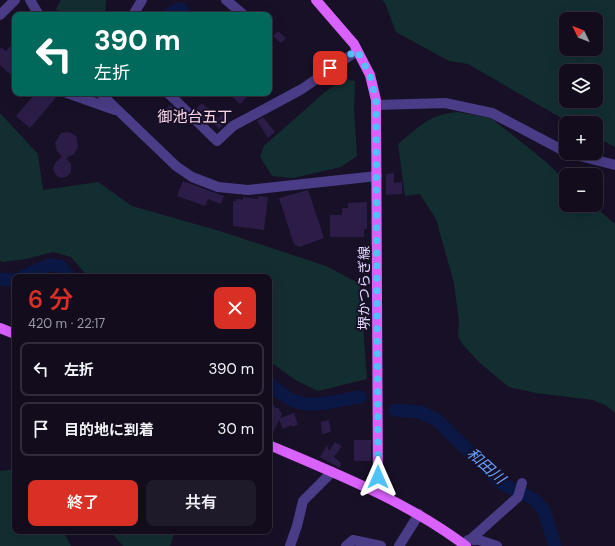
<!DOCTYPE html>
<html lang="ja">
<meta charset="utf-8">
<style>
:root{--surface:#120c1d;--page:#1f1a2a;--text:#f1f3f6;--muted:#9c9ba4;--line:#312c3b;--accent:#d93025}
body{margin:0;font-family:"DM Sans","Noto Sans JP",sans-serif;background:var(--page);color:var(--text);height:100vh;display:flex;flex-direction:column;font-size:15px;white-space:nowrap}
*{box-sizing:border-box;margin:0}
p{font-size:13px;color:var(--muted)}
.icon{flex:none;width:22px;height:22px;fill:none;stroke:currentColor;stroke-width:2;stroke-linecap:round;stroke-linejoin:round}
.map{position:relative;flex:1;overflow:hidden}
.details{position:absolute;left:12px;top:274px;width:260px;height:260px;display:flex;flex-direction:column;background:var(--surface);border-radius:8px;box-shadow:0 4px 16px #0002,0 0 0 1px var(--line)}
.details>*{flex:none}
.guide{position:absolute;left:12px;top:12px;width:260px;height:84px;border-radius:8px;box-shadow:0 4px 16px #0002,0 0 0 1px var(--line);background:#00695c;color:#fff;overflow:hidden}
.needle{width:26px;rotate:313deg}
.controls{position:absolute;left:559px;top:12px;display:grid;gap:8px}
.controls a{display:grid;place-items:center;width:44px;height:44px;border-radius:8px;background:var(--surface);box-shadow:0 4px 16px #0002,0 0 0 1px var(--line);font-size:20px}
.pin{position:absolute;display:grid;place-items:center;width:34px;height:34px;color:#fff;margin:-17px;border-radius:8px;box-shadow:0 2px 6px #0006}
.me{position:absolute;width:44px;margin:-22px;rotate:0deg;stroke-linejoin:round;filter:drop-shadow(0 0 3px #0008)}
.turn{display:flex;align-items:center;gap:14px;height:84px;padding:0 16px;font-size:18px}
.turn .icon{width:52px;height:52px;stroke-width:2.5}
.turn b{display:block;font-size:28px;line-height:34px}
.round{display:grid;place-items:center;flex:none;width:42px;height:42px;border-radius:8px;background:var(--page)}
.overview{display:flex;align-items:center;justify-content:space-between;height:68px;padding:0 16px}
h1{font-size:24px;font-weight:600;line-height:30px;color:var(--accent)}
.cta{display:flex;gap:8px;margin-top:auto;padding:8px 16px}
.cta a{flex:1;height:46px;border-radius:8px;background:var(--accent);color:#fff;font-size:16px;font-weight:600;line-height:46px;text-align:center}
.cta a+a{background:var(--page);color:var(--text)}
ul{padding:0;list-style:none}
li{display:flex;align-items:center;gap:12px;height:54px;margin:0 8px 6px;padding:0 8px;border:2px solid var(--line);border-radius:8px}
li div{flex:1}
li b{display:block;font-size:15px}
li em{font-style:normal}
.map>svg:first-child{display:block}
.green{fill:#132e31;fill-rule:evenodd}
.water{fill:#0b1845}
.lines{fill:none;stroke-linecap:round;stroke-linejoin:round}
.river{stroke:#0b1845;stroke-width:13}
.building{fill:#2c1d48}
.minor{stroke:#4a3c86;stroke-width:10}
.major{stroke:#d961fc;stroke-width:10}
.route{stroke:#4fc3f7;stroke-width:7;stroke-dasharray:0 12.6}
.labels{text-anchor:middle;stroke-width:4;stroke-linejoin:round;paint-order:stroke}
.street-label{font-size:14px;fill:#e2d7fe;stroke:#181027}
.neighbourhood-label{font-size:15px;fill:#fed9eb;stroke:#181027}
.water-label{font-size:15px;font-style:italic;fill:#67a1fc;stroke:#181027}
</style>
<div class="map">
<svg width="615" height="546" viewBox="0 0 615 546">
<rect width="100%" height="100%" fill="#181027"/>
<!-- green -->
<path class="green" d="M61 0H106L105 15H64L56 9Z
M382 0H615V147L596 137V123H570L468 64 449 61 396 32 385 3ZM566 19H596V49H566ZM566 71H596V101H566Z
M344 79 355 81 354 110 357 156 341 167 293 178 272 176 260 157 264 146 326 91Z
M457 112 491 118 545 161 566 181V205H593L615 224V413L607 406 593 400 536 393 509 387 481 364 463 345 458 336 459 321 454 283 436 219 420 194 405 196 398 144C420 127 427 115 457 112Z
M0 113 38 154 43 190 98 182 132 206 223 232 326 266 360 284 367 379 318 391 297 381 269 361V277H88L71 257 53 252 26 259 2 262 0 260Z
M15 469V531H63L71 546H0V471Z
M110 531H175L170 546H123Z"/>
<!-- water -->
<path class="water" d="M180 2 184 3 191 12 189 15H163L167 7Z"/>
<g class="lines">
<!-- river -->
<path class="river" d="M22 277 49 265 60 266 69 277
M0 279 15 280
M269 382C298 415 321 403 360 397
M395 410 420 412 437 420 501 483 534 499 544 510 555 546"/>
</g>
<!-- building -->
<path class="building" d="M278 31 286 38 281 43 273 36Z
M10 46 15 50V62L11 67 15 70V79L0 65V47L6 51Z
M29 93H60L30 128 16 116 33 96Z
M228 93H250L240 104Z
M202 103 218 118 224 113 229 118 219 129 207 117 204 120 195 110Z
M170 105 188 122 184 125 166 109Z
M263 117 275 132 268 138 257 121Z
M69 132 76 136 78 147 74 154 66 158 71 164V173L66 177 60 178 55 174 53 168 56 162 62 157 57 151 55 143 61 133Z
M394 173V183L402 182V194L386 195V174Z
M183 181 224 196 221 204 208 199 205 206 177 196Z
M308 190 324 238 299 247 294 244 279 198Z
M258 196 268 197 264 230 233 226V201H236L237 199 243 200V197L258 199Z
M367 202V229H364V237H330V215H342V208H348V203Z
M269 399 276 408H278L282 414 280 418 294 413 298 425 292 427 291 425 283 429 279 420 270 439Z
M329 420 331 432 322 434 321 422Z
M354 440H371V461H354Z
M335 442 342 446 334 457 341 463 340 468 320 457 327 445 329 451Z"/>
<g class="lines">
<!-- minor -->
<path class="minor" d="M30 0 39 15
M226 0 244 15
M0 15 15 0
M133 15 142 0
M67 93 115 110
M100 93 176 166 192 177 218 187 248 190 377 176
M168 93 217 141 233 126 302 89 357 51
M376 105 445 103 492 113 566 152
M568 153 615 165
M471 539 518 497 522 483
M468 540H479L497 546
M290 546 297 526 303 501 332 472
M346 546 353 540 381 546
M399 546 419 514"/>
<!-- major -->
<path class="major" d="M316 0 354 44 370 75 376 100 378 492
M0 328 15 334
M269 445C337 474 406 501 466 546"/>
</g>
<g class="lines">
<!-- route -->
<path class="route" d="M330 68 357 50 370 75 376 100 378 477"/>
</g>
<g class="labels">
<!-- street labels -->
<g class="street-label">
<text transform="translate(364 288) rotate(-90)" y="5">堺かつらぎ線</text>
</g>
<!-- neighbourhood labels -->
<g class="neighbourhood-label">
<text x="195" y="122">御池台五丁</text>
</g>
<!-- water labels -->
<g class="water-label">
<text transform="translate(486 466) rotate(42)" y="5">和田川</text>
</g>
</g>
</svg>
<div class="controls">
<a><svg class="needle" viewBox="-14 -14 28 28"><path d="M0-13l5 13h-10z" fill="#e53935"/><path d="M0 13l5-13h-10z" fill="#9c9ba4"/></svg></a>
<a><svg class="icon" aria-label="layers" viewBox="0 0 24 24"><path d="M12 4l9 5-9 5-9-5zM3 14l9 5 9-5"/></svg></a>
<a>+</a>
<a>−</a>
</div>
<div class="pin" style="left:330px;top:68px;background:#d93025"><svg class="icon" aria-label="arrive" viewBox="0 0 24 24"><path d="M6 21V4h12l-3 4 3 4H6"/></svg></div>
<svg class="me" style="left:378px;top:477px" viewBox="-20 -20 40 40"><path d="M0-17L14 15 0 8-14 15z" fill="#4fc3f7" stroke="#fff" stroke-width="4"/></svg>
<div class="guide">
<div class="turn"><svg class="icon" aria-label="left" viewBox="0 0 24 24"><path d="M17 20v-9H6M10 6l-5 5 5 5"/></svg><div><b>390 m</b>左折</div></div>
</div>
<section class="details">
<div class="overview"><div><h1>6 分</h1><p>420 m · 22:17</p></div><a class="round" style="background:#d93025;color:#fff"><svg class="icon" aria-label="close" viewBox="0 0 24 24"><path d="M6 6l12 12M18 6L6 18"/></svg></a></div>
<ul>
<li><svg class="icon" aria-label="left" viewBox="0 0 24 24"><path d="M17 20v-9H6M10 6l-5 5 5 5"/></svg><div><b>左折</b></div><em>390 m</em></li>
<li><svg class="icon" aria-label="arrive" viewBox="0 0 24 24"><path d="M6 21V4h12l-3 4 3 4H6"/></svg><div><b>目的地に到着</b></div><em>30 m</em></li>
</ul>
<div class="cta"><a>終了</a><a>共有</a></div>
</section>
</div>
